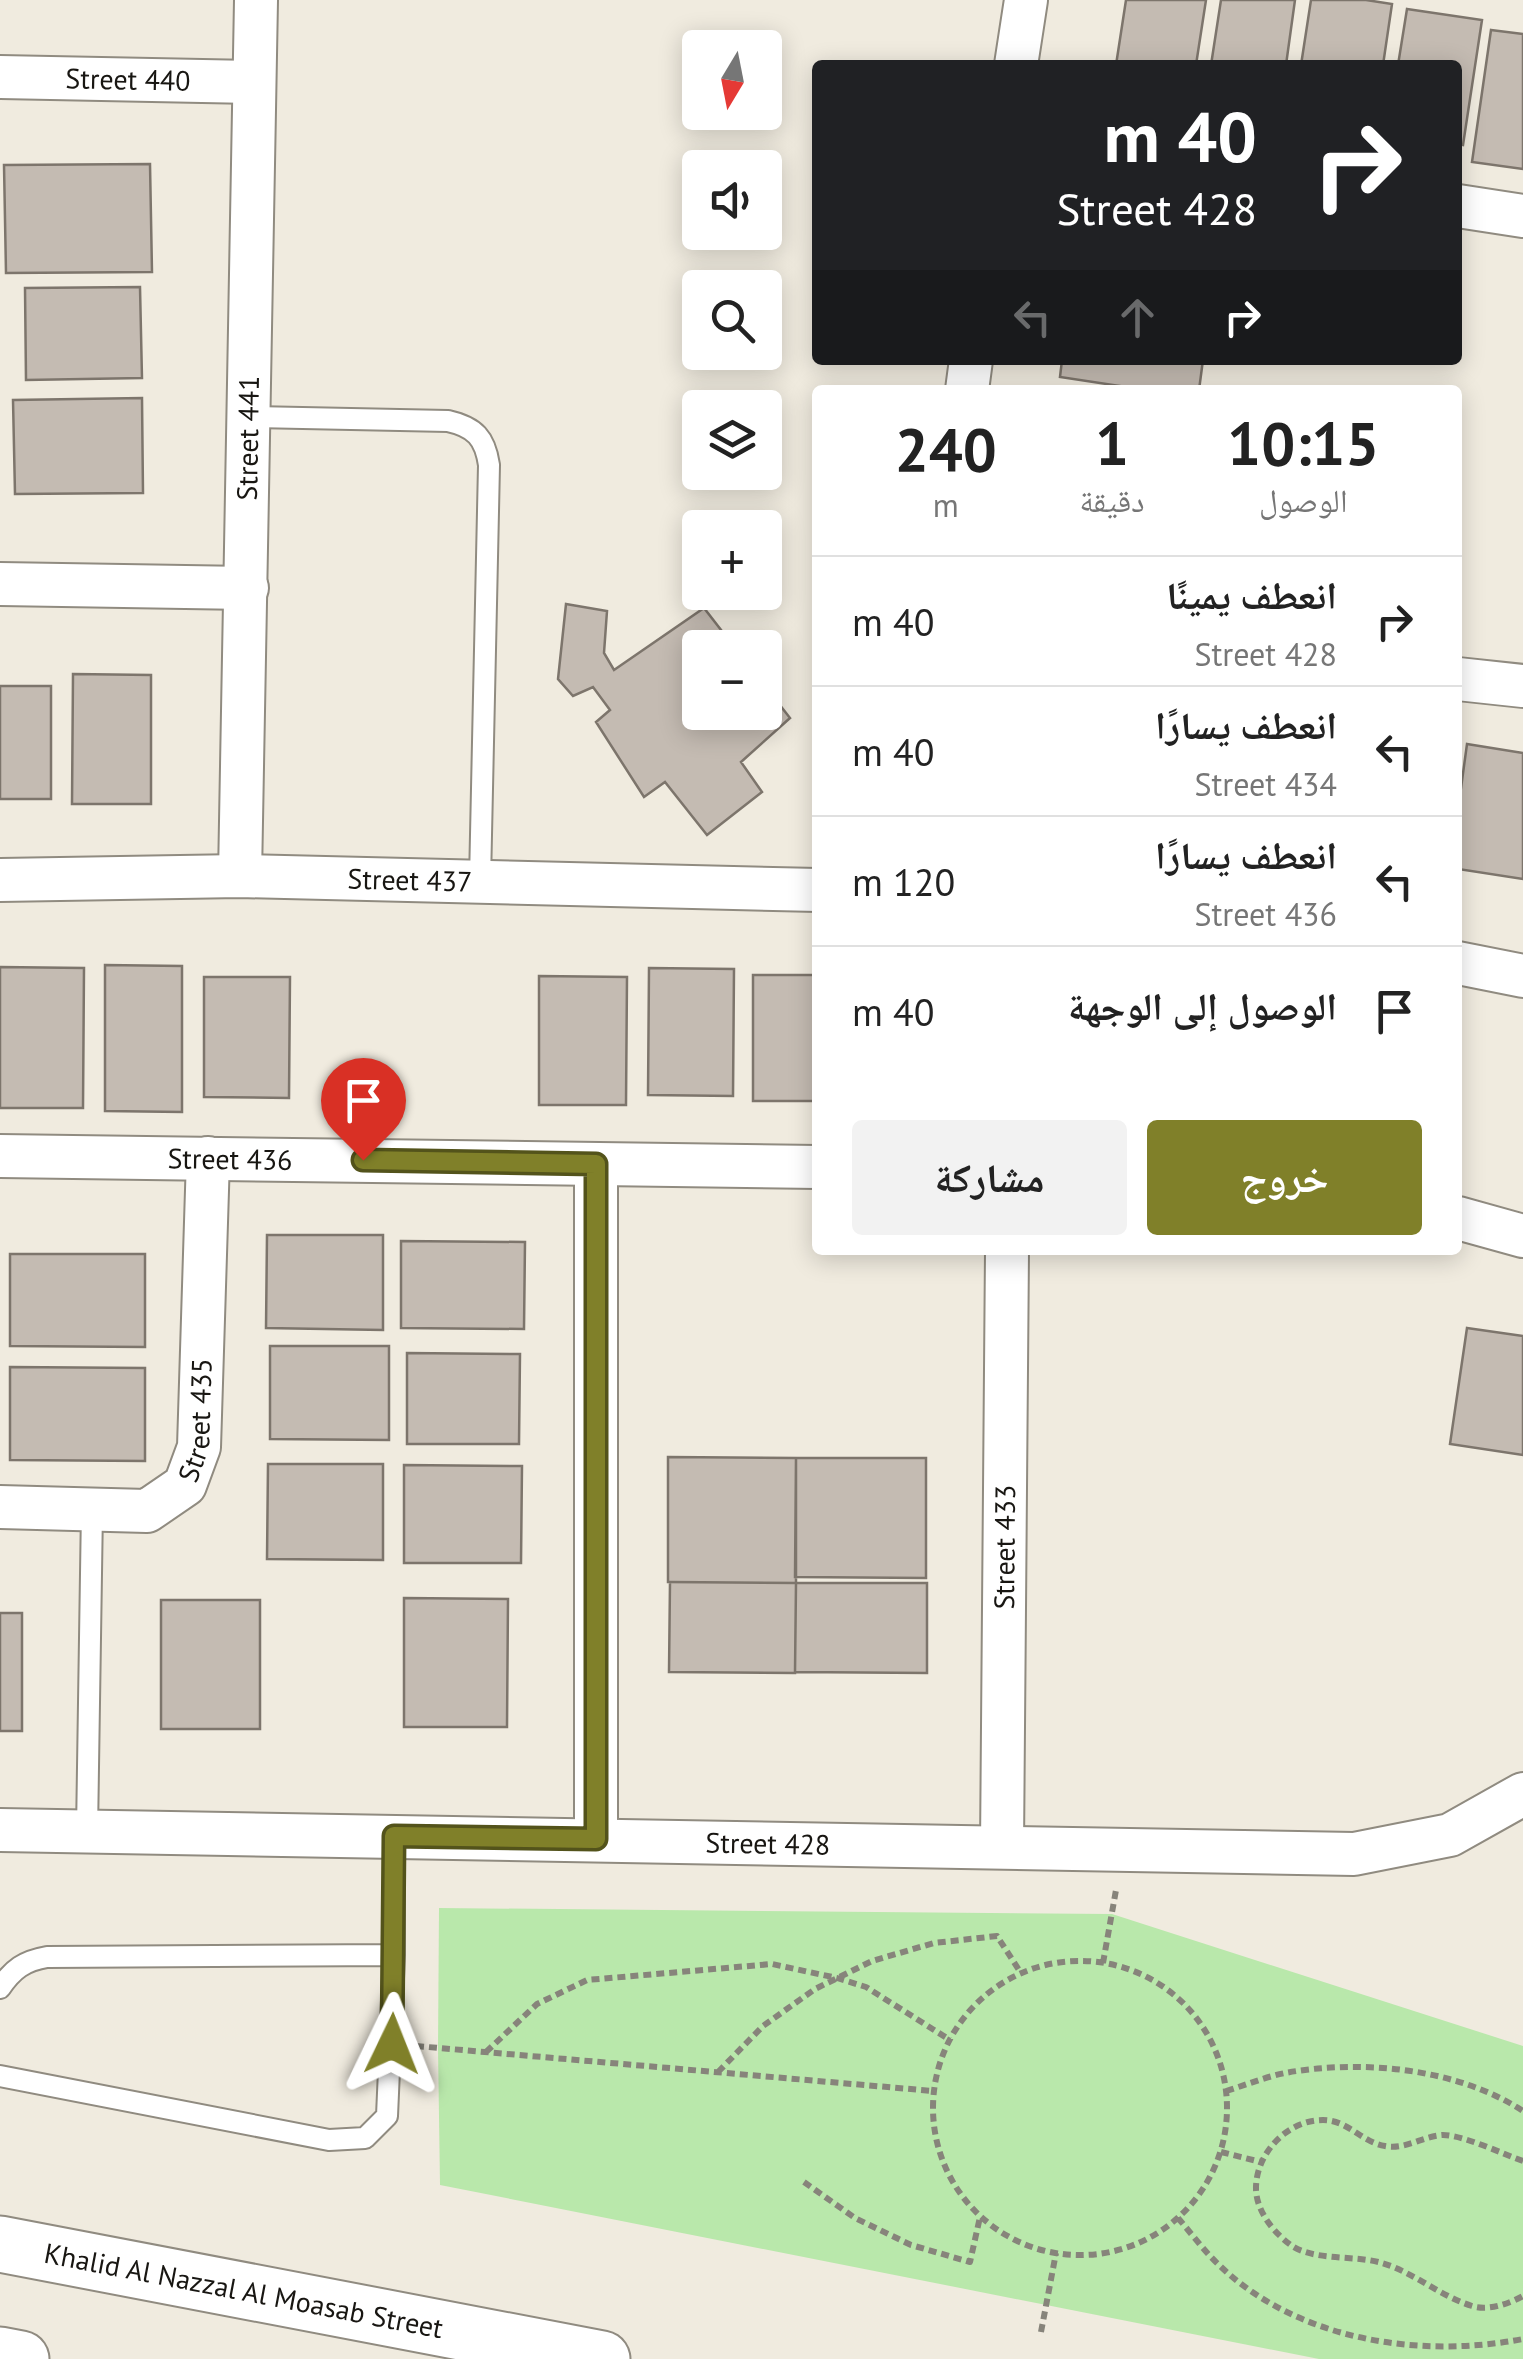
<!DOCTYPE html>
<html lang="ar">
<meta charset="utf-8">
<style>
:root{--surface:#fff;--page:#f2f2f2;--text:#222;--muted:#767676;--line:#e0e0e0;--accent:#808029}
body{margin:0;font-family:"PT Sans","Noto Naskh Arabic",sans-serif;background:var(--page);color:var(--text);direction:rtl;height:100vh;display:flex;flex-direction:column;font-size:38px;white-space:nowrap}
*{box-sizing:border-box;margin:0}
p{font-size:32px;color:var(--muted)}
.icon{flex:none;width:55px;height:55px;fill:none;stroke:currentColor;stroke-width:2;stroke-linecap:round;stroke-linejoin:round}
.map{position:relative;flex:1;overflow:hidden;direction:ltr}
.side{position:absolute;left:812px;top:385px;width:650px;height:870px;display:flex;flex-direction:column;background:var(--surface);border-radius:10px;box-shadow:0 5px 25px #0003;direction:rtl}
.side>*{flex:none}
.guide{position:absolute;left:812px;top:60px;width:650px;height:305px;border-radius:10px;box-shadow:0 5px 25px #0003;direction:rtl;background:#202124;color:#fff;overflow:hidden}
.needle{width:65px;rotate:190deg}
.controls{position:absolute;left:682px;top:30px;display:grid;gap:20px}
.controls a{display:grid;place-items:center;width:100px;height:100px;border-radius:10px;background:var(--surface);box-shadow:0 5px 25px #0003;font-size:50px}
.pin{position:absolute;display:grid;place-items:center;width:85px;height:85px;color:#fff;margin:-102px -42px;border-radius:50% 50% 50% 0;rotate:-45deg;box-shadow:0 0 10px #0007}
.pin .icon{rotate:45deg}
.me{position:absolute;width:110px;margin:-55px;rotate:2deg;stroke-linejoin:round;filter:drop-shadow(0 0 8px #0008)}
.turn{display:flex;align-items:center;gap:35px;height:210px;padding:0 40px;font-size:45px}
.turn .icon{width:130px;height:130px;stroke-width:2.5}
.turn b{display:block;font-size:70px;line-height:85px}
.lanes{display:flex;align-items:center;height:95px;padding:0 40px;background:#0003;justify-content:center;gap:50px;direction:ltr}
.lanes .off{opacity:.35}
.eta{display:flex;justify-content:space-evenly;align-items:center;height:170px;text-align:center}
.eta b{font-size:60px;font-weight:700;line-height:70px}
.button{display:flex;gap:20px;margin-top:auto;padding:20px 40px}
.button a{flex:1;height:115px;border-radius:10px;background:var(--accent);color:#fff;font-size:40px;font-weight:700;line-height:115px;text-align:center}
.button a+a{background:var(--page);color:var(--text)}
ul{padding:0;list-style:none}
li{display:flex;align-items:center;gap:30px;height:130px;padding:0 40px;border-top:2px solid var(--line)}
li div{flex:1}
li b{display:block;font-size:38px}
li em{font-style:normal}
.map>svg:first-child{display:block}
.green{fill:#b9e8ab}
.building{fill:#c4bbb2;stroke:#7d756c;stroke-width:2.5}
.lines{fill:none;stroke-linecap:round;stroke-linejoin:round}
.lane-casing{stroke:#908b80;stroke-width:24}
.street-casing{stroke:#908b80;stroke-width:46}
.primary-casing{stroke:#908b80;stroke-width:59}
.path{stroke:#87847b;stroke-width:6;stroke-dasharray:8 5;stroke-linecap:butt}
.lane{stroke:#fff;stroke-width:20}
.street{stroke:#fff;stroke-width:42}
.primary{stroke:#fff;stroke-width:55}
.route-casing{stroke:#53531b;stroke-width:25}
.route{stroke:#808029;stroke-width:18}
.labels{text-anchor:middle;stroke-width:8;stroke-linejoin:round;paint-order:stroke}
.street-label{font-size:28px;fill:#181612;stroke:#fef8ed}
</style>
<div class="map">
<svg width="1523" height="2359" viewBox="0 0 1523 2359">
<rect width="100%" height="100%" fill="#f0ebdf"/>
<!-- green -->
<path class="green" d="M439 1908 1112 1914 1523 2046V2359H1319L440 2185 438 2048Z"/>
<!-- building -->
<path class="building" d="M1126 0H1206L1196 65H1116Z
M1221 0H1295L1286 65H1211Z
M1311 0H1366L1392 4 1383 65H1301Z
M1407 9 1482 20 1463 145 1458 144V65H1398Z
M1491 30 1523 34V169L1472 162Z
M150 164 152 272 6 273 4 165Z
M140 287 142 378 26 380 25 288Z
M1062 360H1203L1199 390H1146L1060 377Z
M142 398 143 493 15 494 13 400Z
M566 604 607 611 604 653 614 670 704 608 735 648H700V712H765V686L790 718 741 762 762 792 707 835 665 782 644 797 596 722 610 710 593 687 573 696 558 679Z
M73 674 151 675V804H72Z
M0 686H51V799H0Z
M1467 744 1523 753V879L1458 869V810Z
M105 965 182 966V1112L105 1111Z
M0 967 84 968 83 1108H0Z
M649 968 734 969 733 1096 648 1095Z
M753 975H818V1101H753Z
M539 976 627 977 626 1105H539Z
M204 977H290L289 1098 204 1097Z
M267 1235H383V1330L266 1328Z
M401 1241 525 1242 524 1329 401 1328Z
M10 1254H145V1347L10 1346Z
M1467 1328 1523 1336V1455L1450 1444Z
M270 1346H389V1440L270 1439Z
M407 1353 520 1354 519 1444H407Z
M10 1367 145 1368V1461L10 1460Z
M668 1457 796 1458V1583L668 1582Z
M796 1458H926V1578L795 1577Z
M268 1464H383V1560L267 1559Z
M404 1465 522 1466 521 1563H404Z
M670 1582 796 1583 795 1673 669 1672Z
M796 1583H927V1673L795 1672Z
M404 1598 508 1599 507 1727H404Z
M161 1600H260V1729H161Z
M0 1613H22V1731H0Z"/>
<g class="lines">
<defs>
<path id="lane" d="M249 417 448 421C475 427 485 438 489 465L480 881
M87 1832 92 1509
M0 1988C13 1969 24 1961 47 1957L394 1955
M0 2076 329 2140 365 2138 387 2116 394 1955V1836"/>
<g id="street">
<path d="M1016 65 1026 0"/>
<path id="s1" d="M0 77 253 82"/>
<path d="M1458 206 1523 216"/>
<path d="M967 390 971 360"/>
<path d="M0 584 247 588"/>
<path d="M1458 679 1523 686"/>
<path id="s2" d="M240 876 256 0"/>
<path id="s3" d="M0 880 240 876 818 890"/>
<path d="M1458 963 1523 976"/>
<path id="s4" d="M0 1156 818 1167"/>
<path d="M596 1164V1839"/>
<path d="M1458 1218 1523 1236"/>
<path id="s5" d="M0 1507 147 1511 185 1485 199 1447 208 1158"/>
<path id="s6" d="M0 1830 1354 1854 1450 1835 1523 1794"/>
<path id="s7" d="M1002 1847 1007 1250"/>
</g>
<g id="primary">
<path id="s8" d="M0 2244 602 2359"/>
<path d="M0 2355 21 2359"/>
</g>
</defs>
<!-- lane casing -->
<use href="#lane" class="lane-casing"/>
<!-- street casing -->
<use href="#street" class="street-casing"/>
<!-- primary casing -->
<use href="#primary" class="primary-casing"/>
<!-- path -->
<path class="path" d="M933 2108a147 147 0 1 1 294 0a147 147 0 1 1-294 0Z
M1103 1963 1116 1890
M416 2046 933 2091
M486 2052 537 2004 587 1980 772 1964 837 1978 866 1987 950 2040
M718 2072 763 2026 815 1989 872 1961 934 1943 997 1936 1021 1973
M1226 2091C1246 2085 1265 2077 1285 2073 1361 2059 1457 2068 1523 2111
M1221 2152 1261 2162
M1523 2161C1503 2154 1463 2135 1443 2135 1423 2136 1405 2150 1385 2146 1361 2142 1348 2120 1323 2120 1287 2120 1255 2154 1256 2190 1257 2212 1274 2233 1292 2246 1315 2261 1356 2255 1382 2263 1413 2272 1440 2296 1472 2306 1488 2311 1508 2304 1523 2296
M804 2182 855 2218 911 2245 970 2262 980 2217
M1178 2218C1191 2233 1204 2251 1219 2265 1297 2340 1419 2359 1523 2339
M1041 2332 1056 2253"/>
<!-- lane -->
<use href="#lane" class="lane"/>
<!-- street -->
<use href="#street" class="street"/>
<!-- primary -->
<use href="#primary" class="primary"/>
</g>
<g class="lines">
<defs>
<path id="route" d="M363 1160 596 1164V1839L394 1836 392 2044"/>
</defs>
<!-- route casing -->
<use href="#route" class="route-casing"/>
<!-- route -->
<use href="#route" class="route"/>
</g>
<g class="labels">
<!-- street labels -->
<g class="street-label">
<text dy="10" stroke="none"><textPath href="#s1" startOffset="128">Street 440</textPath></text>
<text dy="10" stroke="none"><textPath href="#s2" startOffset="438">Street 441</textPath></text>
<text dy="10" stroke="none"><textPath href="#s3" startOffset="410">Street 437</textPath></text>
<text dy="10" stroke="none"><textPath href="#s4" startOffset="230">Street 436</textPath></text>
<text dy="10" stroke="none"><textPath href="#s5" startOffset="260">Street 435</textPath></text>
<text dy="10" stroke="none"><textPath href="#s7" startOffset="300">Street 433</textPath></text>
<text dy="10" stroke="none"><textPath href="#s6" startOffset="768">Street 428</textPath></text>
<text dy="10" stroke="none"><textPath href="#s8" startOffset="248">Khalid Al Nazzal Al Moasab Street</textPath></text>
</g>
</g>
</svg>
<div class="controls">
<a><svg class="needle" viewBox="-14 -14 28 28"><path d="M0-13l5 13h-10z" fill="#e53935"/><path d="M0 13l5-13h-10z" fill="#767676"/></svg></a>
<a><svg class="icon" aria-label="sound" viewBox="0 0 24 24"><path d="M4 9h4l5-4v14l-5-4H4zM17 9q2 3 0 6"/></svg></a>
<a><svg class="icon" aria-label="search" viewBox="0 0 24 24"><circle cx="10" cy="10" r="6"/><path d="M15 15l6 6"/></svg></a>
<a><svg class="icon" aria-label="layers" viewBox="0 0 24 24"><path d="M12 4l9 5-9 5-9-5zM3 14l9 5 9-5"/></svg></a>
<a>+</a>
<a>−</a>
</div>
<div class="pin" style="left:363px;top:1160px;background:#d93025"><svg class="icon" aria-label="arrive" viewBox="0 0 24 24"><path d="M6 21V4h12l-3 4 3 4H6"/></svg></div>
<svg class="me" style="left:392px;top:2044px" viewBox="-20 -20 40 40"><path d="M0-17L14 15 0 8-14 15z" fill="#808029" stroke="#fff" stroke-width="4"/></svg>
<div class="guide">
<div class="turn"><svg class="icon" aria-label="right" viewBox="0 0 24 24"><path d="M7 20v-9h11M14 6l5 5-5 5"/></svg><div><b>40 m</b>Street 428</div></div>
<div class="lanes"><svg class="icon off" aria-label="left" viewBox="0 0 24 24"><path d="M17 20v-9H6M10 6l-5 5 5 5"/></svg><svg class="icon off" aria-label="ahead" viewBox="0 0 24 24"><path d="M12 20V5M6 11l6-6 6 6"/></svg><svg class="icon" aria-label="right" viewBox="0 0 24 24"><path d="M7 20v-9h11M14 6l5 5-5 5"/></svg></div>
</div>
<section class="side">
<div class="eta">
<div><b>10:15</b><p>الوصول</p></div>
<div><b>1</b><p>دقيقة</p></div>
<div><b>240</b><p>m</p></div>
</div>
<ul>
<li><svg class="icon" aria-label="right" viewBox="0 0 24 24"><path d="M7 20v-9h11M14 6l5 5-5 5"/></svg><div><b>انعطف يمينًا</b><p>Street 428</p></div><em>40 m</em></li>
<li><svg class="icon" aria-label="left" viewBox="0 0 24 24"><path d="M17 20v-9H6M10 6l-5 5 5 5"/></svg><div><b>انعطف يسارًا</b><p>Street 434</p></div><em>40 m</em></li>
<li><svg class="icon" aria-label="left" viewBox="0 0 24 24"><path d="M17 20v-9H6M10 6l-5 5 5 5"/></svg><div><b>انعطف يسارًا</b><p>Street 436</p></div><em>120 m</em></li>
<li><svg class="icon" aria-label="arrive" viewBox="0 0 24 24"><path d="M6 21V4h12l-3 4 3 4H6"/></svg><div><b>الوصول إلى الوجهة</b></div><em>40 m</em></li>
</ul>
<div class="button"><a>خروج</a><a>مشاركة</a></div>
</section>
</div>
